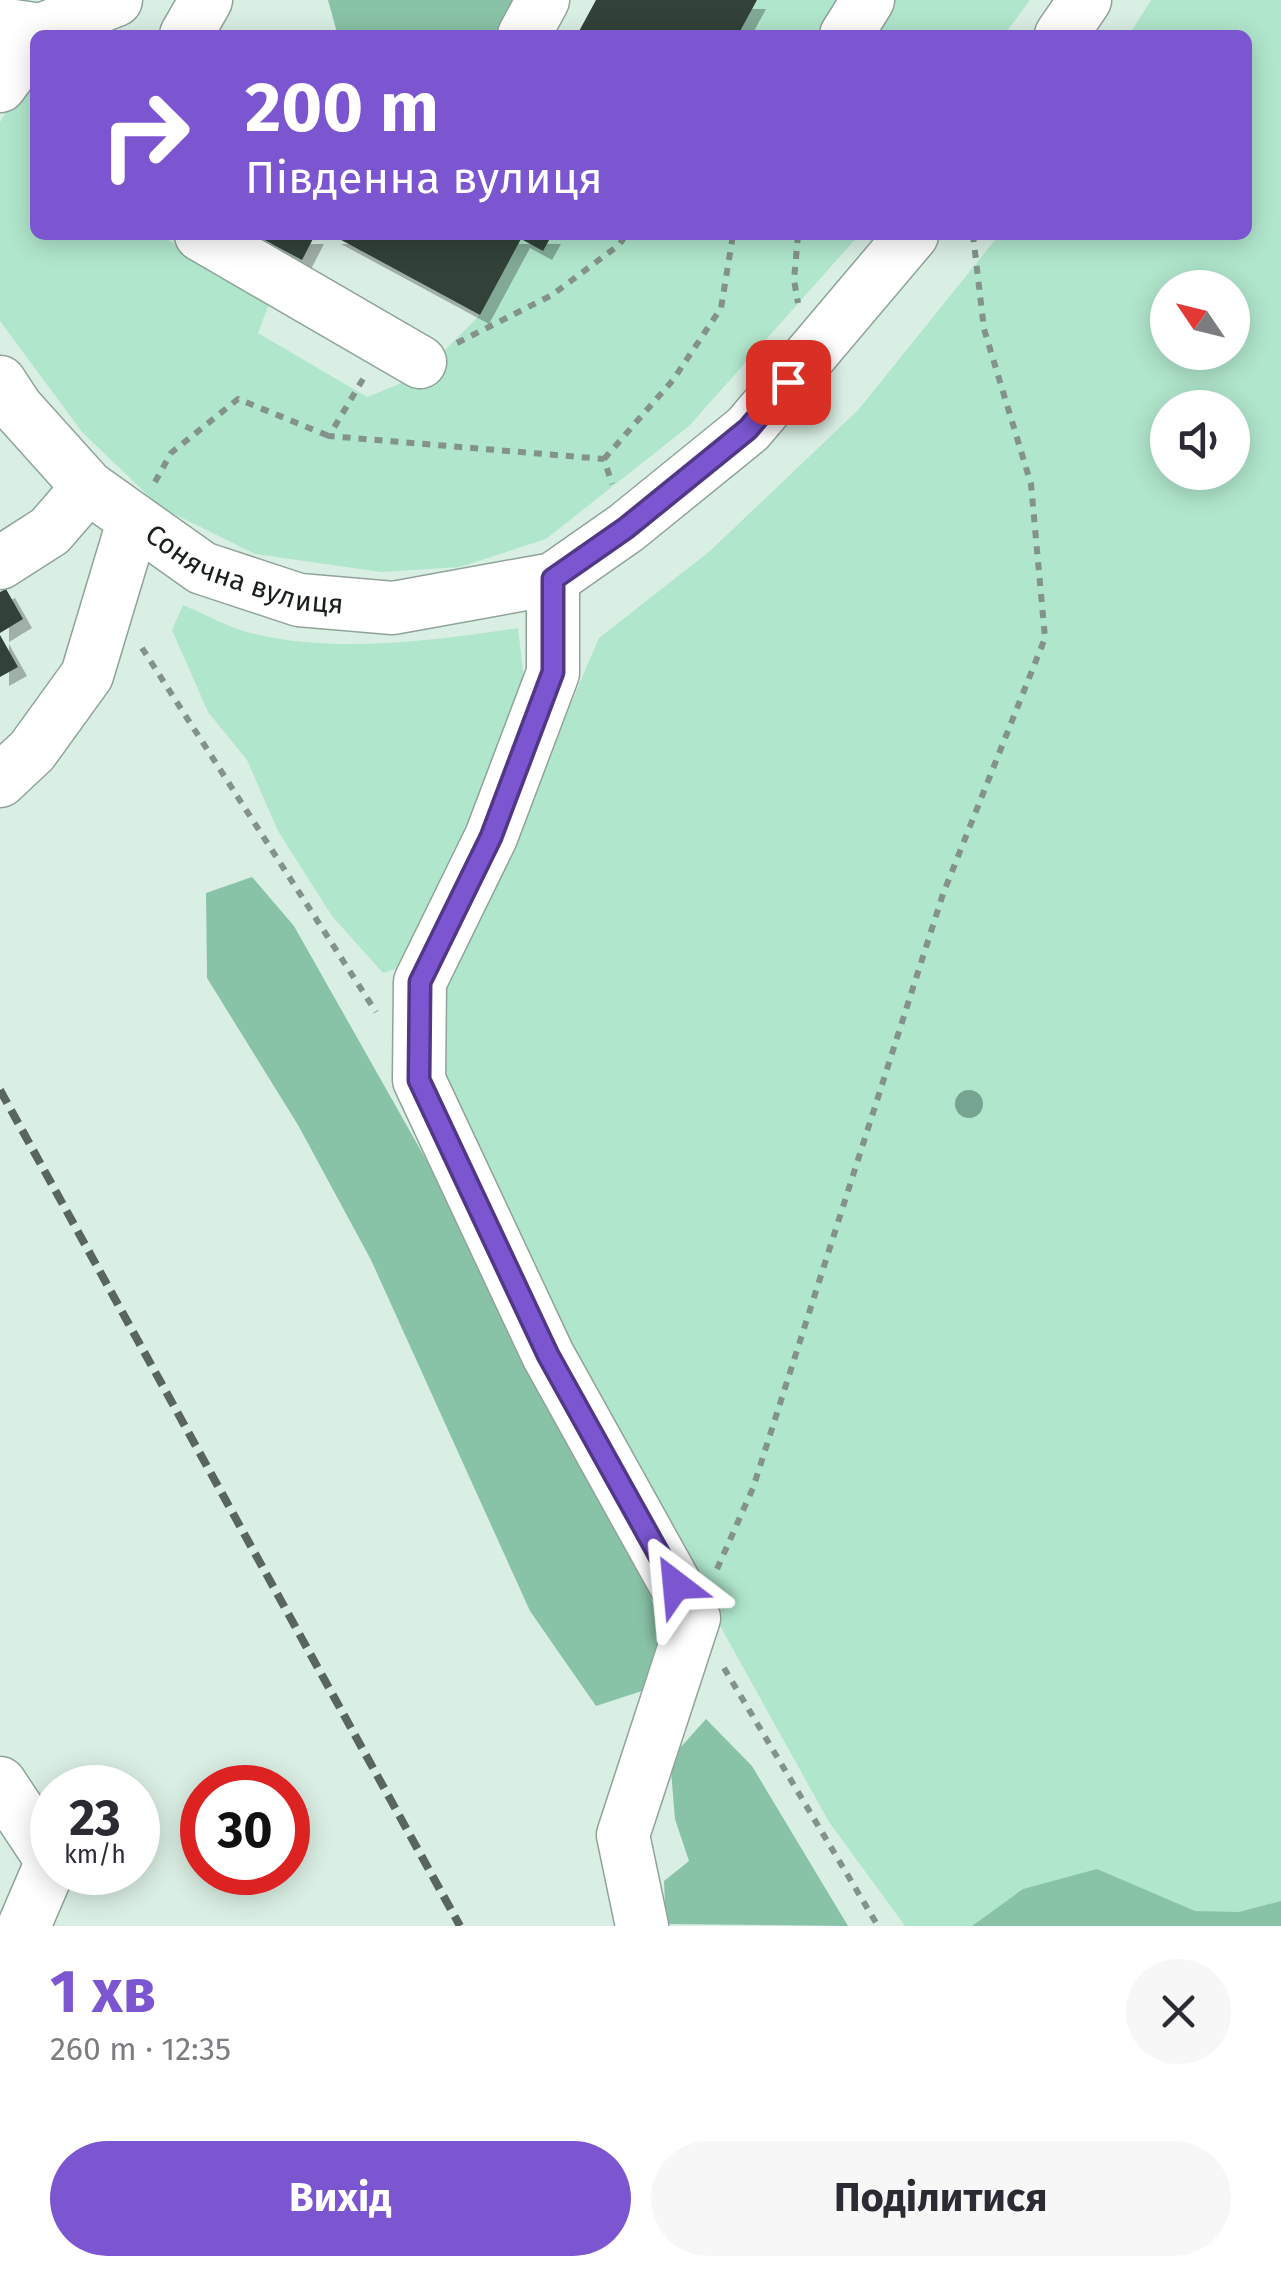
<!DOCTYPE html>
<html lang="uk">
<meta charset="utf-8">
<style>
:root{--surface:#fff;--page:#f7f7f7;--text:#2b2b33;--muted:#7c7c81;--accent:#7b56d0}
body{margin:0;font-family:"Fira Sans",sans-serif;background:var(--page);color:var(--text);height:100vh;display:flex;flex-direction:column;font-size:38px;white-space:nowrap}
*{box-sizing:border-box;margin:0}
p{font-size:32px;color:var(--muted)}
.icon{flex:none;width:55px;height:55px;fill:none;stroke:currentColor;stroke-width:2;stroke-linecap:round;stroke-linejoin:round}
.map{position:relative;height:1926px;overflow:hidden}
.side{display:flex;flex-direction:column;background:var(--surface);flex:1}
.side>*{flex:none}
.top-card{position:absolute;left:30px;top:30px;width:1222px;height:210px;border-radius:15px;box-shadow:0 5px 25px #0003;background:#7b56d0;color:#fff;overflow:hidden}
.needle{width:65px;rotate:305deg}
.buttons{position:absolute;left:1150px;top:270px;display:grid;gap:20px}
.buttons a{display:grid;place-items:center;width:100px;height:100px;border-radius:50%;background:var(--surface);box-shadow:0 5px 25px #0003;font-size:50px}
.speed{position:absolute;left:30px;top:1765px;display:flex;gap:20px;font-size:50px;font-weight:700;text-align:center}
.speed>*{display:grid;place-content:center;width:130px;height:130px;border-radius:50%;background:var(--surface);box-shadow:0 5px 25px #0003;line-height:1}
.speed small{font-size:25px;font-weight:400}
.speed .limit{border:15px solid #d22;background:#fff;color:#111}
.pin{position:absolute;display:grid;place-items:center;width:85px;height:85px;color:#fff;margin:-42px;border-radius:20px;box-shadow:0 5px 15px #0006}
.me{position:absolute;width:110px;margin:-55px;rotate:331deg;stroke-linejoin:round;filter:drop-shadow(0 0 8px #0008)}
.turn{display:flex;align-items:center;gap:35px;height:210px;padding:0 50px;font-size:45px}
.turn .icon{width:130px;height:130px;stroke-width:2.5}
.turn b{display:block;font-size:70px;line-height:85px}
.round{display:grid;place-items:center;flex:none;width:105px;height:105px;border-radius:52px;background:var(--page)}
.summary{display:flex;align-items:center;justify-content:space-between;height:170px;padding:0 50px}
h1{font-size:60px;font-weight:700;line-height:75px;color:var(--accent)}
.button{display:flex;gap:20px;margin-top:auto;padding:20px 50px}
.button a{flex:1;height:115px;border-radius:60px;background:var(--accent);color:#fff;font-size:40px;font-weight:700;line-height:115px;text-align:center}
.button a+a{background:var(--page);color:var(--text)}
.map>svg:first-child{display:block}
.green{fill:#b0e6cc;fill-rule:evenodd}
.forest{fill:#89c3a7}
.building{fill:#304239;filter:url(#shadow)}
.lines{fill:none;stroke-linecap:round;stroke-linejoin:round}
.minor-casing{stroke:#8fa399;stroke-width:55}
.path{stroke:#83928b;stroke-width:6;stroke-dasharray:8 8;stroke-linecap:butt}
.minor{stroke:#fff;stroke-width:52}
.rail{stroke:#59655f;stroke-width:8;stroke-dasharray:15 8;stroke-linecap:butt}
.tree{fill:#75a490}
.route-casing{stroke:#503887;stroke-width:25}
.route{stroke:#7b56d0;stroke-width:18}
.labels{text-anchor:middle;stroke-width:10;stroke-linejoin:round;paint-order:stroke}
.street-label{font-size:28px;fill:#181f1c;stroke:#e7fcf1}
</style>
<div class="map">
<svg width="1281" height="1926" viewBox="0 0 1281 1926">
<defs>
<filter id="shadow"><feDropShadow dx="9" dy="9" stdDeviation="0" flood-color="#0004"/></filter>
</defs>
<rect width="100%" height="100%" fill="#daefe4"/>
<!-- green -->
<path class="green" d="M757 0H856L836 35H738Z
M891 0H1030L1004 35H870Z
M1151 0H1281V1926H905L829 1822 719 1624 648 1480 519 1259 448 1095 439 1005 480 902 543 769 599 638 710 551 859 409 999 235H1248V35H1129ZM1168 288H1232V352H1168ZM1168 408H1232V472H1168Z
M35 77V235H159L271 299 258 333 367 397 419 376 480 315 521 239 543 251 552 235H859L689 426 546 539 460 567 381 572 255 554 160 507 82 432 0 321V122L24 83Z
M183 605C207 615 231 629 255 634 340 654 434 640 518 628L525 688 500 766 404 966 383 973 332 916 278 831 247 760 208 712 172 630Z"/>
<!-- forest -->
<path class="forest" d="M328 0H524L503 35H333L336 29Z
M252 877 294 926 476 1248 608 1497 663 1626 645 1690 596 1706 530 1611 371 1260 298 1125 207 978 206 893Z
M706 1719 752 1766 848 1926 666 1924 664 1881 689 1861 675 1819 670 1759Z
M1097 1869 1195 1911 1239 1912 1281 1901V1926H972L1023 1889Z"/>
<!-- building -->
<path class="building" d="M596 0H757L738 35H577Z
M255 235H315L302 260Z
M332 235H552L543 251 521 239 480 315Z
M6 589 23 619 0 633V592Z
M0 635 18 667 0 677Z"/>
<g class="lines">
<defs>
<g id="minor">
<path d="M0 24 41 30 116 0"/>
<path d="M186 35 206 0"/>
<path d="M524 35 543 0"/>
<path d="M846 35 868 0"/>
<path d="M1061 35 1085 0"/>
<path d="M0 86 35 38"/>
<path d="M201 235 420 362"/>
<path id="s1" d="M0 382 17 408 88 487 202 568 299 600 393 608 553 579 626 528 748 429 912 235"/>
<path d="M0 563 50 531 88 487"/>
<path d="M553 579V673L491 837 420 982 419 1080 548 1355 694 1618 623 1835 642 1926"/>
<path d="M0 781 32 751 87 675 133 522"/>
<path d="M0 1783 52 1861 24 1926"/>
</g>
</defs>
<!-- minor casing -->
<use href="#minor" class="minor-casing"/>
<!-- path -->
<path class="path" d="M798 235 794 280 798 303
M457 343 552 295 619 245 626 235
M363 379 329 436 604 459 612 484
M604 459 673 380 721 308 733 235
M155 482 171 453 238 399 329 436
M142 648 376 1012
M717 1569 753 1488 943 894 1045 638 1031 484 984 329 973 235
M724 1668 878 1926"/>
<!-- minor -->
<use href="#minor" class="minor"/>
<!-- rail -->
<path class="rail" d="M0 1090 460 1926"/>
</g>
<!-- trees -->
<circle class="tree" cx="969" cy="1104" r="14"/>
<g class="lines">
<defs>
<path id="route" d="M676 1585 548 1355 419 1080 420 982 491 837 553 672V579L626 528 748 429 788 382"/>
</defs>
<!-- route casing -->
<use href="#route" class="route-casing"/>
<!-- route -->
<use href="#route" class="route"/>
</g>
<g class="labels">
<!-- street labels -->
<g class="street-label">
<text dy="10" stroke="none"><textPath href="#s1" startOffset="318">Сонячна вулиця</textPath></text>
</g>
</g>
</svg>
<div class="buttons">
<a><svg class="needle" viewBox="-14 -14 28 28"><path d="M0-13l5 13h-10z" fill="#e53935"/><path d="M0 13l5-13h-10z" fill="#7c7c81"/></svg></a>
<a><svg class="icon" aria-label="sound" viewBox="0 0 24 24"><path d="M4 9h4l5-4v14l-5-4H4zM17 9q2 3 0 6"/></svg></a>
</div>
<div class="speed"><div>23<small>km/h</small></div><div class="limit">30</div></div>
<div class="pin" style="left:788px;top:382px;background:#d93025"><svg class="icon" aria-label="arrive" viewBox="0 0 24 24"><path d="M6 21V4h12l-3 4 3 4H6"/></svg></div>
<svg class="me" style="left:676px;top:1585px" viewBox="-20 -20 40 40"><path d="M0-17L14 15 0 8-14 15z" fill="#7b56d0" stroke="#fff" stroke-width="4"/></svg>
<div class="top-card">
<div class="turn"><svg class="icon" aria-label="right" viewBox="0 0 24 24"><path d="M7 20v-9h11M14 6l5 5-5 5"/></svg><div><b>200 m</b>Південна вулиця</div></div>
</div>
</div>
<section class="side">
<div class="summary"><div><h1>1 хв</h1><p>260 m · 12:35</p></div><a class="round"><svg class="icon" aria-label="close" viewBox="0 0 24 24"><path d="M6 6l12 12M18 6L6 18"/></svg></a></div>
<div class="button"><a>Вихід</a><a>Поділитися</a></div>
</section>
